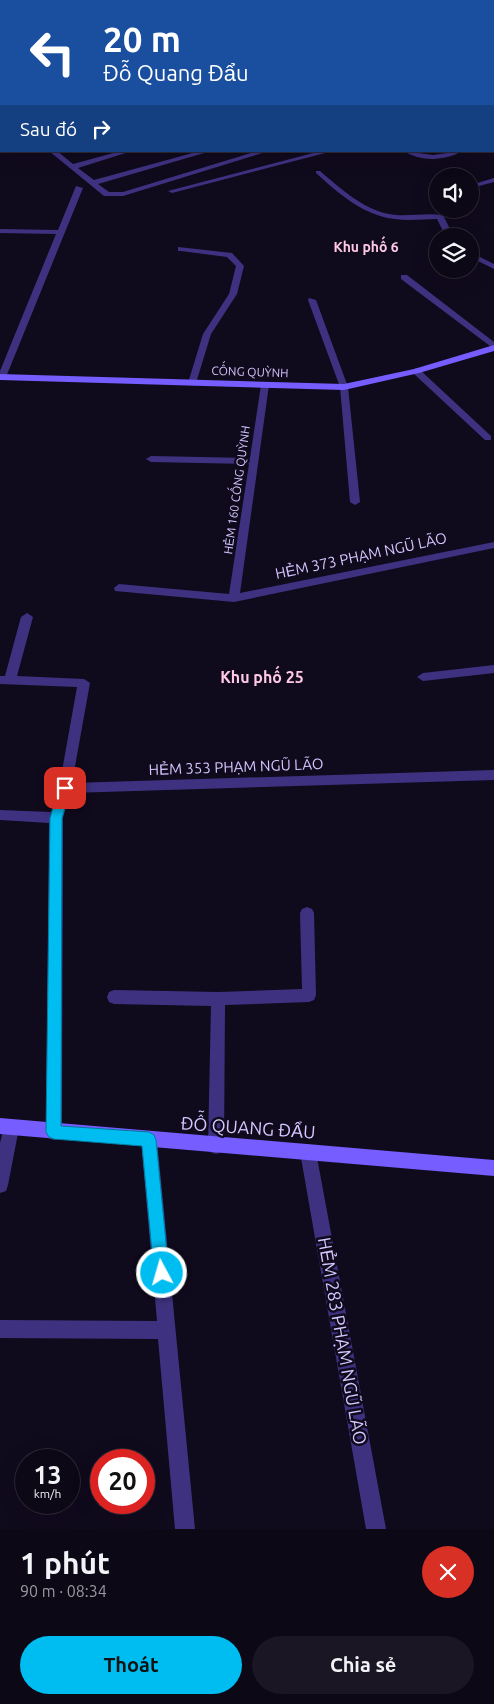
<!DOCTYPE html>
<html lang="vi">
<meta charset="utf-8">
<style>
:root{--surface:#0c0816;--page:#1a1623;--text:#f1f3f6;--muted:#9a9aa1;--line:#2c2935;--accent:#00bdf1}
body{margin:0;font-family:Ubuntu,sans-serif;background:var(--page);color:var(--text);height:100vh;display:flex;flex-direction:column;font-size:19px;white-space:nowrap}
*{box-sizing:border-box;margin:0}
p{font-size:16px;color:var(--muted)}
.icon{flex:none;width:28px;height:28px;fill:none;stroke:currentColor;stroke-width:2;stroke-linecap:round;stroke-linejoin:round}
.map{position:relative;height:1529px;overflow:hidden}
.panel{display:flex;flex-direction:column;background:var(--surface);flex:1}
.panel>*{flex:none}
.top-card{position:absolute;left:0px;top:0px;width:495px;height:152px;box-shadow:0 5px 20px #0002,0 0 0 1px var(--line);background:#1a4fa0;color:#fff;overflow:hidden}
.controls{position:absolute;left:429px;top:168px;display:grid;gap:10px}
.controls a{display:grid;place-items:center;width:50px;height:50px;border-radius:50%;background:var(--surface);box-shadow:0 5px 20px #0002,0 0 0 1px var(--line);font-size:25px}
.speed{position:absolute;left:15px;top:1449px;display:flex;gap:10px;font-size:25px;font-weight:700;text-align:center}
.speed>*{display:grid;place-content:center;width:65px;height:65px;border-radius:50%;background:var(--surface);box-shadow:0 5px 20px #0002,0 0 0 1px var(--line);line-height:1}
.speed small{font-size:12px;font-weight:400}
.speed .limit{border:8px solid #d22;background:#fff;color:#111}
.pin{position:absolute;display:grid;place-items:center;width:42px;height:42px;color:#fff;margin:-21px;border-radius:10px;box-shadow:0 2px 8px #0006}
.me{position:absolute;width:55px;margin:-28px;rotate:354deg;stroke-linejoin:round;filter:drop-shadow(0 0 4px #0008)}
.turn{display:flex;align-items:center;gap:18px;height:105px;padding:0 20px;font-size:22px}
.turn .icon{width:65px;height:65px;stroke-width:2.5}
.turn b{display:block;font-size:35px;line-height:42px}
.then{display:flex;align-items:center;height:48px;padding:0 20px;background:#0003;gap:10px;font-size:19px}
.round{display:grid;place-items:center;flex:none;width:52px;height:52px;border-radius:26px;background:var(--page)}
.summary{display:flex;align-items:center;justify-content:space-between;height:85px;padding:0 20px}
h1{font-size:30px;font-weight:600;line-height:38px}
.action{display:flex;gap:10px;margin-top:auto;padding:10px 20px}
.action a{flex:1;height:58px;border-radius:30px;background:var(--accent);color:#111;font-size:20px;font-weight:600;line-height:58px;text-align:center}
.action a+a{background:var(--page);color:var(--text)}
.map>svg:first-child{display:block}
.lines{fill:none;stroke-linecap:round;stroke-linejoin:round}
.lane{fill:#3e3280;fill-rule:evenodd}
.street{fill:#3e3280;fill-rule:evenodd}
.secondary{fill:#755dff;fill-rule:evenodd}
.route{fill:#00bdf1;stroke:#007b9d}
.labels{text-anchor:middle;stroke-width:5;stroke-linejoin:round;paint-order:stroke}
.far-street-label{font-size:12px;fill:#d4c6ff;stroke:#100a1d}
.far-neighbourhood-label{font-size:14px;font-weight:bold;fill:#ffc8e5;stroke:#100a1d}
.street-label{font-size:15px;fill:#d4c6ff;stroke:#100a1d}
.neighbourhood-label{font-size:16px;font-weight:bold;fill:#ffc8e5;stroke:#100a1d}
.near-street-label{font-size:18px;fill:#d4c6ff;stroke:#100a1d}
</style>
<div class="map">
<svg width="494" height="1529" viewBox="0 0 494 1529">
<rect width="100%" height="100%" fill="#100a1d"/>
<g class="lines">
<!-- lane -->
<path class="lane" d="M0 53 1 54V58H0Z
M0 82H1V86H0Z
M0 109H1V114H0Z
M49 151H57L73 164 121 151H132L78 168 94 180 200 151H211L98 184 109 192H123L258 151H269L123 196H104Z
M404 151 433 155 462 151C446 161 420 162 404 151Z
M316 171H320C341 189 367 213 396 215 412 216 427 213 443 215L451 231 444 233 437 219C423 219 409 221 395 219 364 216 338 193 316 173Z
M494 178V182L475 187 471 185Z
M76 186 83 188 6 377 0 379V371L56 234 0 233V229L58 230Z
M178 247 232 253 244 266 237 294 211 334 196 383 192 386 188 383 203 334 229 294 236 266 227 257 181 251H178Z
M265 382 269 385 240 593 494 542V548L234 602 115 591 114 588 119 584 229 594 249 464 151 462 146 459 151 456 250 458 261 385Z
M344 384 348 387 360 502 355 505 350 502 340 387Z
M27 613 33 617 17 676 84 679 90 683 72 783 494 770V780L70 793 63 818 62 1132 60 1138 54 1140 48 1138 46 1132 49 823 0 820V810L51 812 59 788 77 687 0 684V676H5L21 617Z
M494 665V673L423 681 417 677 423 673Z
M149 1132 155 1134 157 1140 195 1529H175L158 1339 0 1338V1320L157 1321 141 1140 143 1134Z"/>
<!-- street -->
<path class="street" d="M321 151H333L172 193 168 191Z
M444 229H450L454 236H446L443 231Z
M470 252 494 264V269L470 257Z
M401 275H407L494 342V349L401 279Z
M309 298 316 300 348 387 347 389H341L340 387 308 300Z
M416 368 419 369 491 436V440H485L413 373 412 371Z
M307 907 312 909 314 913 316 995 314 1000 309 1002 225 1005 224 1146 222 1152 216 1154 210 1152 208 1146 211 1006 114 1004 109 1002 107 997 109 992 114 990 218 992 302 989 300 913 302 909Z
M11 1120 17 1122 19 1128 8 1185 6 1191 0 1193V1143L5 1122Z
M308 1144 314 1146 316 1152 386 1529H366L300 1152 302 1146Z"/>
<!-- secondary -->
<path class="secondary" d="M355 0H363L364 1H356Z
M494 345V351L419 373 344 390 0 380V374L344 384 414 369Z
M0 1118 494 1160V1176L0 1134Z"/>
</g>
<!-- route -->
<path class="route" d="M65 784 71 788 62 818 61 1126 149 1132 154 1135 156 1140 169 1273 167 1279 162 1281 156 1279 154 1273 142 1146 54 1139 49 1137 46 1132 50 818 59 788Z"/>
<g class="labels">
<!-- far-street labels -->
<g class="far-street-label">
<text transform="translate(250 372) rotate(2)" y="4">CỐNG QUỲNH</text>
<text transform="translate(237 490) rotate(-82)" y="4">HẺM 160 CỐNG QUỲNH</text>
</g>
<!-- far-neighbourhood labels -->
<g class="far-neighbourhood-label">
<text x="366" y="252">Khu phố 6</text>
</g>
<!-- street labels -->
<g class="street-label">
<text transform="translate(361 556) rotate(-12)" y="5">HẺM 373 PHẠM NGŨ LÃO</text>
<text transform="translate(236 767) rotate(-2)" y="5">HẺM 353 PHẠM NGŨ LÃO</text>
</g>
<!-- neighbourhood labels -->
<g class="neighbourhood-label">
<text x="262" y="683">Khu phố 25</text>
</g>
<!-- near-street labels -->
<g class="near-street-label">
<text transform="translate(248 1128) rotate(4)" y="6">ÐỖ QUANG ÐẨU</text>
<text transform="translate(342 1341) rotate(80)" y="6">HẺM 283 PHẠM NGŨ LÃO</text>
</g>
</g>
</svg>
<div class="controls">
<a><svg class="icon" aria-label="sound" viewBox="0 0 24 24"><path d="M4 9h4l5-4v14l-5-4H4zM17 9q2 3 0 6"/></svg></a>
<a><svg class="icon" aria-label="layers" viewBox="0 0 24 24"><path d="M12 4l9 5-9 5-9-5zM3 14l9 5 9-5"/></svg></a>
</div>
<div class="speed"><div>13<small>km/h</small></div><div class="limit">20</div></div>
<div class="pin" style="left:65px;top:788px;background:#d93025"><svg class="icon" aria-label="arrive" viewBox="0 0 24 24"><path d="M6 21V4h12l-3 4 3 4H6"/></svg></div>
<svg class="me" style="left:162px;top:1273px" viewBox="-20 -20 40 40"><circle r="17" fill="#00bdf1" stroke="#fff" stroke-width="3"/><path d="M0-11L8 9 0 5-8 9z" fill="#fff"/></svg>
<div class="top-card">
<div class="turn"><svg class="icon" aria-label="left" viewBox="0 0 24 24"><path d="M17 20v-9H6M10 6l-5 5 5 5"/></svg><div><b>20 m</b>Ðỗ Quang Ðẩu</div></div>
<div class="then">Sau đó<svg class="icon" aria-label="right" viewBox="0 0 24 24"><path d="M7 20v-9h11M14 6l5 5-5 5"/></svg></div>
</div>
</div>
<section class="panel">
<div class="summary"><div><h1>1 phút</h1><p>90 m · 08:34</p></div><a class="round" style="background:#d93025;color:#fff"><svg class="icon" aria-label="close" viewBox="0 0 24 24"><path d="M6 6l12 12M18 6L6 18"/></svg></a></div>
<div class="action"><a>Thoát</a><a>Chia sẻ</a></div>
</section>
